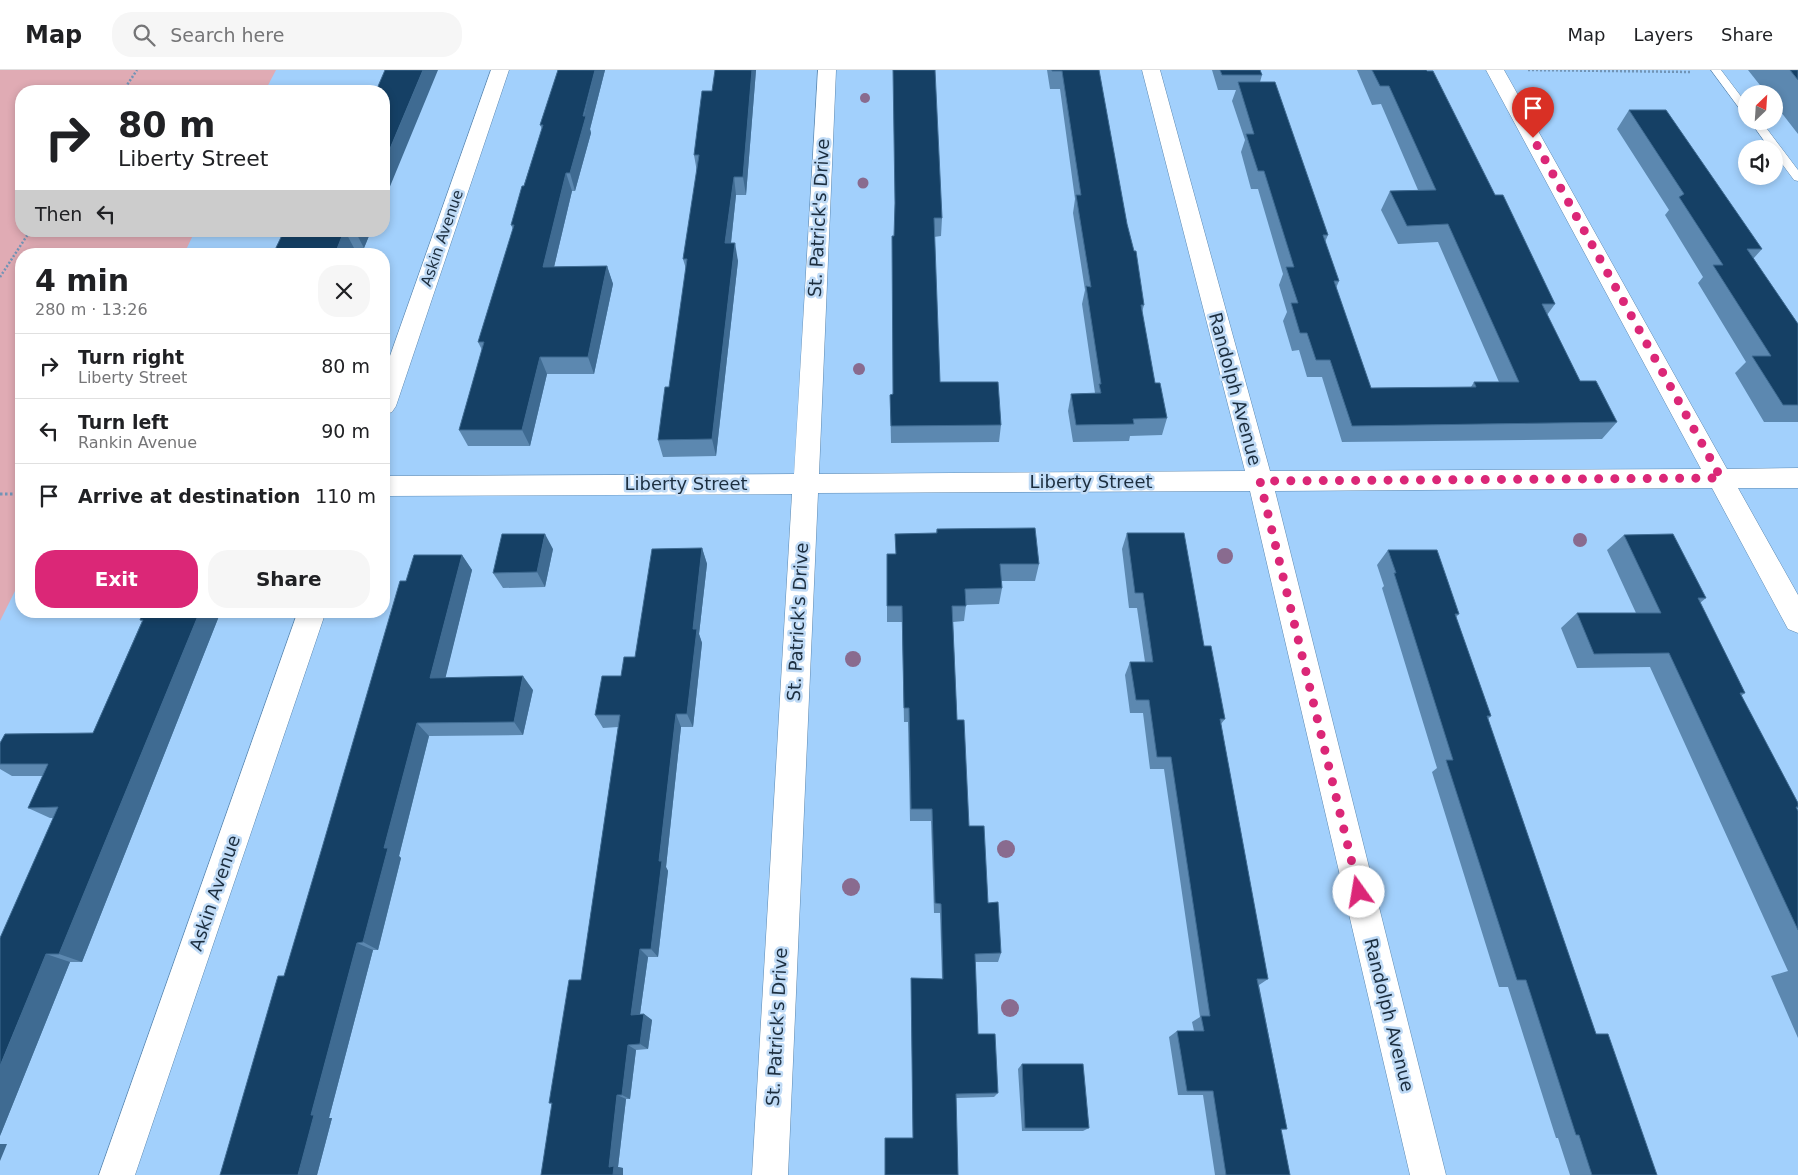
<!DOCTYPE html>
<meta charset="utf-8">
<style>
:root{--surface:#fff;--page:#f6f6f6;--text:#202124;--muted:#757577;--line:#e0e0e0;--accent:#db2777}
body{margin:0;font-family:"DejaVu Sans",sans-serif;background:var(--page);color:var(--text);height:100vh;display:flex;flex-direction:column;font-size:19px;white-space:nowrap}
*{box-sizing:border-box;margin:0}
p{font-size:16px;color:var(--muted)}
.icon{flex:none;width:28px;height:28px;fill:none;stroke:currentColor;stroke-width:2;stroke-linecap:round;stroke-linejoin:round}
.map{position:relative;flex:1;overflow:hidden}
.details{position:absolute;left:15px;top:178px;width:375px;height:370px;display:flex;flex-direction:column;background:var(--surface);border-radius:20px;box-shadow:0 2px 8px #0003}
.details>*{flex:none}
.top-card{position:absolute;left:15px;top:15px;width:375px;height:152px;border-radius:20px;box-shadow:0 2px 8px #0003;background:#fff;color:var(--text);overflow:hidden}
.needle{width:32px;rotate:25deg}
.buttons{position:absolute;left:1738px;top:15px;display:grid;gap:10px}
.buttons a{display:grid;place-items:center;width:45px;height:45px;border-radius:50%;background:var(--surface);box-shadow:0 2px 8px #0003;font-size:25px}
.pin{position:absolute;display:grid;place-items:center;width:42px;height:42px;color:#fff;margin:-51px -21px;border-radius:50% 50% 50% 0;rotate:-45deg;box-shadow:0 0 5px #0007}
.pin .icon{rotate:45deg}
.me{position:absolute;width:55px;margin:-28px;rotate:347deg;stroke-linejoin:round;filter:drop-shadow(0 0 4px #0008)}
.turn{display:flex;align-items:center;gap:18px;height:105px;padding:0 20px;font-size:22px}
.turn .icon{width:65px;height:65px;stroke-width:2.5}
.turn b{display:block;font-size:35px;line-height:42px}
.then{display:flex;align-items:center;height:48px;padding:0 20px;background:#0003;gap:10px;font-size:19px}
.round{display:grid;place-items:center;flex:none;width:52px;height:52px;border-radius:20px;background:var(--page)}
.overview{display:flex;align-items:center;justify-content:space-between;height:85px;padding:0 20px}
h1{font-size:30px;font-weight:800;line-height:38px}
.cta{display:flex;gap:10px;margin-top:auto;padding:10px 20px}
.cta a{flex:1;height:58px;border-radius:20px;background:var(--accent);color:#fff;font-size:20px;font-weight:800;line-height:58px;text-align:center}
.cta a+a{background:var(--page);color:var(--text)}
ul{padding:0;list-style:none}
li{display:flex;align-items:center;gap:15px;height:65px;padding:0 20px;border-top:1px solid var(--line)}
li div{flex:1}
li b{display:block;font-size:19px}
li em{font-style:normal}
header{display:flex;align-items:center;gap:30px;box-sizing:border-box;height:70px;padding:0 25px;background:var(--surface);border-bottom:1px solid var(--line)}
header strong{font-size:24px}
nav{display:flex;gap:28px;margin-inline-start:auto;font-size:18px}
.search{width:350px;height:45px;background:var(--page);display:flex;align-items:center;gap:12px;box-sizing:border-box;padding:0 18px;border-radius:20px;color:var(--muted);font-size:19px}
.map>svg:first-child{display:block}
.green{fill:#e0abb4}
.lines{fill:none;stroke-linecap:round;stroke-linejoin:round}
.service-casing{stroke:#5c88b0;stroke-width:1}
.minor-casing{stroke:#5c88b0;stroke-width:1}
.path-far1{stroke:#7194b6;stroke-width:2.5;stroke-dasharray:2 2;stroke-linecap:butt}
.path{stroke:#7194b6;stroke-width:3;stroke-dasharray:2.5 2.5;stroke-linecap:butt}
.service{fill:#fff;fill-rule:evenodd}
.minor{fill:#fff;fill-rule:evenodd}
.tree{fill:#896b8f}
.wall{fill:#5c88b0}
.shaded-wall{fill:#3f6b92}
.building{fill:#154065;stroke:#3f6b92}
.route{stroke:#db2777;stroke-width:9;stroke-dasharray:0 16.2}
.labels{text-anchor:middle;stroke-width:5;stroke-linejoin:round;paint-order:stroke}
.far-street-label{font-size:15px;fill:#1c2e3f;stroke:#c0dbf6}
.street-label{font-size:18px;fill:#1c2e3f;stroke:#c0dbf6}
</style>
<header>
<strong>Map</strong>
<div class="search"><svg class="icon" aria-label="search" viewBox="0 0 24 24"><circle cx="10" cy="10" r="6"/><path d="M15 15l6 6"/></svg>Search here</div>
<nav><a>Map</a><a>Layers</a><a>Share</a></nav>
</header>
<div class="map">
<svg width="1798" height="1105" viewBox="0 0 1798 1105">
<rect width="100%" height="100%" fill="#a2d0fc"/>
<!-- green -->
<path class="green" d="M0 0H276L265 21H21V161H195L184 184H21V509L0 551Z"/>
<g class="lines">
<defs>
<path id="service" d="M1711 0H1721L1746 33V43L1742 42Z
M1750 51H1761L1798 100V111L1794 110 1774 83V79H1770Z"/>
<path id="minor" d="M491 0H509L396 336 392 342 384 345V303Z
M818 0H836L819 404 1245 401 1142 0H1160L1270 401 1701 399 1486 0H1504L1727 399 1798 398V418H1738L1798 525V563L1788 559 1712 418 1275 421 1446 1105H1410L1250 421 818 423 788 1105H752L792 424 384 426V406L794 404Z
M298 541H326L135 1105H99Z"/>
</defs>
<!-- service casing -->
<use href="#service" class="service-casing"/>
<!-- minor casing -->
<use href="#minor" class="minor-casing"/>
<!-- path-far1 -->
<path class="path-far1" d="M1528 0 1692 2
M123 21 137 0
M0 207 30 161"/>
<!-- path -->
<path class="path" d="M0 424H21"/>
<!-- service -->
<use href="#service" class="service"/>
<!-- minor -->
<use href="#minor" class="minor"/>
</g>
<!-- trees -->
<g class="tree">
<circle cx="865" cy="28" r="5"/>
<circle cx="863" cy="113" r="5.5"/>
<circle cx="859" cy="299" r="6"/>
<circle cx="1580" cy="470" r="7"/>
<circle cx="1225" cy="486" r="8"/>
<circle cx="853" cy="589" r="8"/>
<circle cx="1006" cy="779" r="9"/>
<circle cx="851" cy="817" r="9"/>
<circle cx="1010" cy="938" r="9"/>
</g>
<!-- wall -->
<path class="wall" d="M558 0H605L590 59 591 63 575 121H572L554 197 607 196 613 214 594 304H547L530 376H468L459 360 482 280 478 272 513 159 511 155 542 59 540 55Z
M756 0 746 125H736L731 173 738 191 716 386 663 387 658 370 669 317 686 199 683 189 697 102 694 85 712 21Z
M1047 0H1099L1127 154 1144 235 1142 242 1155 313 1167 348 1162 365 1130 366 1129 371 1073 372 1068 341 1071 324 1095 323 1082 234 1085 220 1073 143 1075 129 1060 19H1050Z
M1212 0H1260L1262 5 1260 12 1328 165 1325 172 1339 211 1336 218 1371 318 1471 317 1474 312H1499L1438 172 1398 174 1381 140 1390 121 1418 120 1381 34 1372 35 1357 0H1426L1555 234 1547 245 1580 311 1617 352 1602 369 1342 372 1322 307H1307L1299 280 1292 281 1283 251 1287 242 1279 215 1283 204 1258 119H1251L1241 82 1245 70 1232 31 1236 20H1218Z
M1748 0H1798V64L1774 33V24H1767Z
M1629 40 1762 179 1753 189 1798 254V352H1764L1735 303 1746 292 1698 213 1703 207 1665 145 1669 140 1617 59Z
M895 139 942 148 941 166 934 167 940 312 1001 355 999 372 891 373 890 325 893 324Z
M284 161H371L364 178H354L352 184H273Z
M937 459 1039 494 1035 511H1001L1002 518 999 534 966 535 964 551 953 552 957 650 969 756 1001 883 998 892H975L978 964 998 1023 994 1027 956 1028 913 1068 911 908 942 909 940 843H934L931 751H910L908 652H904L902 552H887V484H895L936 463Z
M1127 463 1204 576 1225 649 1221 654 1268 909 1259 915 1287 1059 1281 1060 1290 1105H1215L1203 1025H1178L1169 967 1177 961H1194L1192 952 1200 947 1164 699H1150L1143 643H1130L1125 605 1130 592H1145L1137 538H1129L1122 479Z
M1624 465 1706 528 1700 533 1745 623 1741 626 1798 733V738L1797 739 1798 741V968L1771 906 1788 901 1650 597 1577 598 1561 558 1577 543H1636L1607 480Z
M702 478 707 494 699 564 702 573 693 657H681L666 797 668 801 658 887H648L640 944H644L652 950 648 979 636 980 630 1029H626L618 1097 623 1098V1105H541L552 1034 549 1033 581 910 618 657 603 658 595 645 621 606 635 587Z
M553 479 545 517 503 518 493 503Z
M1388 480 1459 544 1456 547 1491 646 1488 649 1596 964 1657 1105H1570L1558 1068H1556L1508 917H1499L1432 702 1437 698 1382 518 1384 516 1377 495Z
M462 485 472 500 445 608 533 620 523 665 429 666 399 786 401 788 378 880H373L329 1048H332L317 1105 284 906 406 511Z
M221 541 82 892H70L0 1066 53 748H50L28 738 43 706H12L0 699V673L93 663 142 551 140 550Z
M1022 994 1089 1058 1083 1061H1022L1018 999Z"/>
<!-- shaded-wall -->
<path class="shaded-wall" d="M423 0H438L384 131V93Z
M595 0H605L590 59 591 63 575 121 570 103Z
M752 0H756L746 125 743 107Z
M566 103 572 121 550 214 543 197Z
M734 107 736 125 729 191 725 173Z
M344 161H345L354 178 352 184H335Z
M355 161H371L364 178Z
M735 173 738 191 716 386 712 369Z
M607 196 613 214 594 304 588 287Z
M540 287 547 304 530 376 522 360Z
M545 464 553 479 545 517 537 502Z
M702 478 707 494 699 564 702 573 693 657 687 644 693 559Z
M462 485 472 500 442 622 430 608Z
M200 541H221L82 892 59 884Z
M523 606 533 620 523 665 514 652Z
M676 644 681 657 666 797 668 801 658 887 651 879 659 791Z
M417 653 429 666 399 786 401 788 378 880 363 872 384 778Z
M357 873 373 880 329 1048H332L317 1105H298L311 1045Z
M640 879 648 887 639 951 631 945Z
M46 884 70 892 0 1066V996Z
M644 944 652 950 648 979 640 974Z
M628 975 636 980 630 1029 622 1025Z
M617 1025 626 1029 618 1097 623 1098V1105H613L609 1097Z
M0 1074H7L0 1091Z"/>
<!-- building -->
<path class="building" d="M385 0H423L384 93V21H376Z
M558 0H595L583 46H586L570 103H566L543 197 607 196 588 287H540L522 360H459L484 272H478L514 155H511L522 116H524L543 55H540Z
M715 0H752L743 107H734L725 173H735L712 369 658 370 665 317H669L687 189H683L699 85H694L702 21H712Z
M893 0H935L942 148H934L940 312H998L1001 355 891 356 890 325 893 324 892 166H894L895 133Z
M1052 0H1099L1127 154 1134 181H1136L1144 235H1141L1155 313H1160L1167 348 1133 349 1134 354 1076 355 1071 324 1101 323 1099 314H1101L1086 216 1091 217 1076 125H1081L1062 1H1052Z
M1220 0H1260L1262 5H1222Z
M1372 0H1426L1427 1H1433L1495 125H1503L1555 234H1542L1580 311H1596L1617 352 1352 356 1330 290H1316L1307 263H1300L1291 233H1298L1286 197H1294L1264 101H1258L1246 64H1254L1238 12H1275L1328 165H1323L1339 211H1334L1371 318 1476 317 1474 312H1519L1448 154 1407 156 1390 121 1436 120 1389 16H1380Z
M1790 0H1798V10Z
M1629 40H1666L1762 179H1747L1798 254V335H1783L1752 286H1771L1713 195H1723L1679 127 1684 124Z
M284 161H344L335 184H273Z
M1035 458 1039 494H1000L1002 518 965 519 966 536H952L957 650H964L969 756H984L988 833 998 832 1001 883 975 884 978 964H995L998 1023 956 1024 958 1105H885V1068H913L911 908 943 909 941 834 935 833 932 739H911L909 638H904L902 536H887V484H896L895 464 937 463V459Z
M1127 463H1184L1204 576H1211L1225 649H1220L1268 909H1257L1287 1059H1281L1290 1105H1226L1213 1021H1187L1177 961H1204L1201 946H1210L1171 687H1157L1149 630H1136L1130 592H1153L1143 523H1135Z
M502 464H545L537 502 493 503Z
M1673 464 1706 528H1698L1745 623H1740L1798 733V737H1796L1798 741V860L1669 583 1594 584 1577 543H1661L1624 465Z
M702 478 693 559H697L687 644H676L659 791H662L651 879H640L631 945 644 944 640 974 628 975 622 1025H617L609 1097 614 1096 613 1105H541L552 1033H549L569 910H581L620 645H595L602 606H621L624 587H635L652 479Z
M1388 480H1437L1459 544H1455L1491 646H1487L1596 964H1608L1657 1105H1592L1579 1065H1576L1526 910H1517L1446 690H1453L1394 503H1396Z
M414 485H462L430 608 523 606 514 652 417 653 384 778H388L363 872 357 873 311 1045H314L298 1105H220L278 906H284L322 778 400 511H406Z
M143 541H200L59 884H46L0 996V868L58 737 28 738 48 694H0V673L5 664 93 663 143 550H140Z
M1022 994H1083L1089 1058H1025Z"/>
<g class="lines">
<!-- route -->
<path class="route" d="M1359 822 1260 411 1721 408 1533 68"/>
</g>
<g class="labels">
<!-- far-street labels -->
<g class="far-street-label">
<text transform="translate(442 168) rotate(-71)" y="5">Askin Avenue</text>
</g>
<!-- street labels -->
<g class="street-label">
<text transform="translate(819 148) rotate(-87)" y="6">St. Patrick's Drive</text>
<text transform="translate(1235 319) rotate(75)" y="6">Randolph Avenue</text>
<text x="1091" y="418">Liberty Street</text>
<text x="686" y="420">Liberty Street</text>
<text transform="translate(798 552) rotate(-87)" y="6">St. Patrick's Drive</text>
<text transform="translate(215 823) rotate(-71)" y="6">Askin Avenue</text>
<text transform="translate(1389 945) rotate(76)" y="6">Randolph Avenue</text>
<text transform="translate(777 957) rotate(-87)" y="6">St. Patrick's Drive</text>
</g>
</g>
</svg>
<div class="buttons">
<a><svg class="needle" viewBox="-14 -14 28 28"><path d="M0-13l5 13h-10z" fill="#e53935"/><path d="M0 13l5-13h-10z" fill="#757577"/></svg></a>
<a><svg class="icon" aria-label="sound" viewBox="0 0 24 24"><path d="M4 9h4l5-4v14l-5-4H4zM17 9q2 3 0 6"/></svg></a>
</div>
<div class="pin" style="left:1533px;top:68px;background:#d93025"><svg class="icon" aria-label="arrive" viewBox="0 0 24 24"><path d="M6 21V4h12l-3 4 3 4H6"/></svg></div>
<svg class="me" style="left:1359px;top:822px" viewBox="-20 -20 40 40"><circle r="19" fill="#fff"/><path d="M0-13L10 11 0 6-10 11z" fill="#db2777"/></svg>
<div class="top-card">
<div class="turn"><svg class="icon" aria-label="right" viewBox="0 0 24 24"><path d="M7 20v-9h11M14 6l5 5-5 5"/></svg><div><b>80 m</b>Liberty Street</div></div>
<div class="then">Then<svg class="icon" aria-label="left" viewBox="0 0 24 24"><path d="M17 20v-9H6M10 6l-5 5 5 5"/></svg></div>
</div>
<section class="details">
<div class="overview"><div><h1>4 min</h1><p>280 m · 13:26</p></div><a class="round"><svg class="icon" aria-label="close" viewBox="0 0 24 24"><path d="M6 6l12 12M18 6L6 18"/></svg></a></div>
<ul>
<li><svg class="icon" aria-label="right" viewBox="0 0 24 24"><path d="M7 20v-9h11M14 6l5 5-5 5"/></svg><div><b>Turn right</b><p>Liberty Street</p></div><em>80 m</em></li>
<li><svg class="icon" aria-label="left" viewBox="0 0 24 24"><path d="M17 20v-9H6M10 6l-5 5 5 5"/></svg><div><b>Turn left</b><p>Rankin Avenue</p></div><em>90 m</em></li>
<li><svg class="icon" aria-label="arrive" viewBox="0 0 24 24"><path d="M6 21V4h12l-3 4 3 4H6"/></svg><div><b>Arrive at destination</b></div><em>110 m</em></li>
</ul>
<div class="cta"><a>Exit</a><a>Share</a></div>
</section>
</div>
